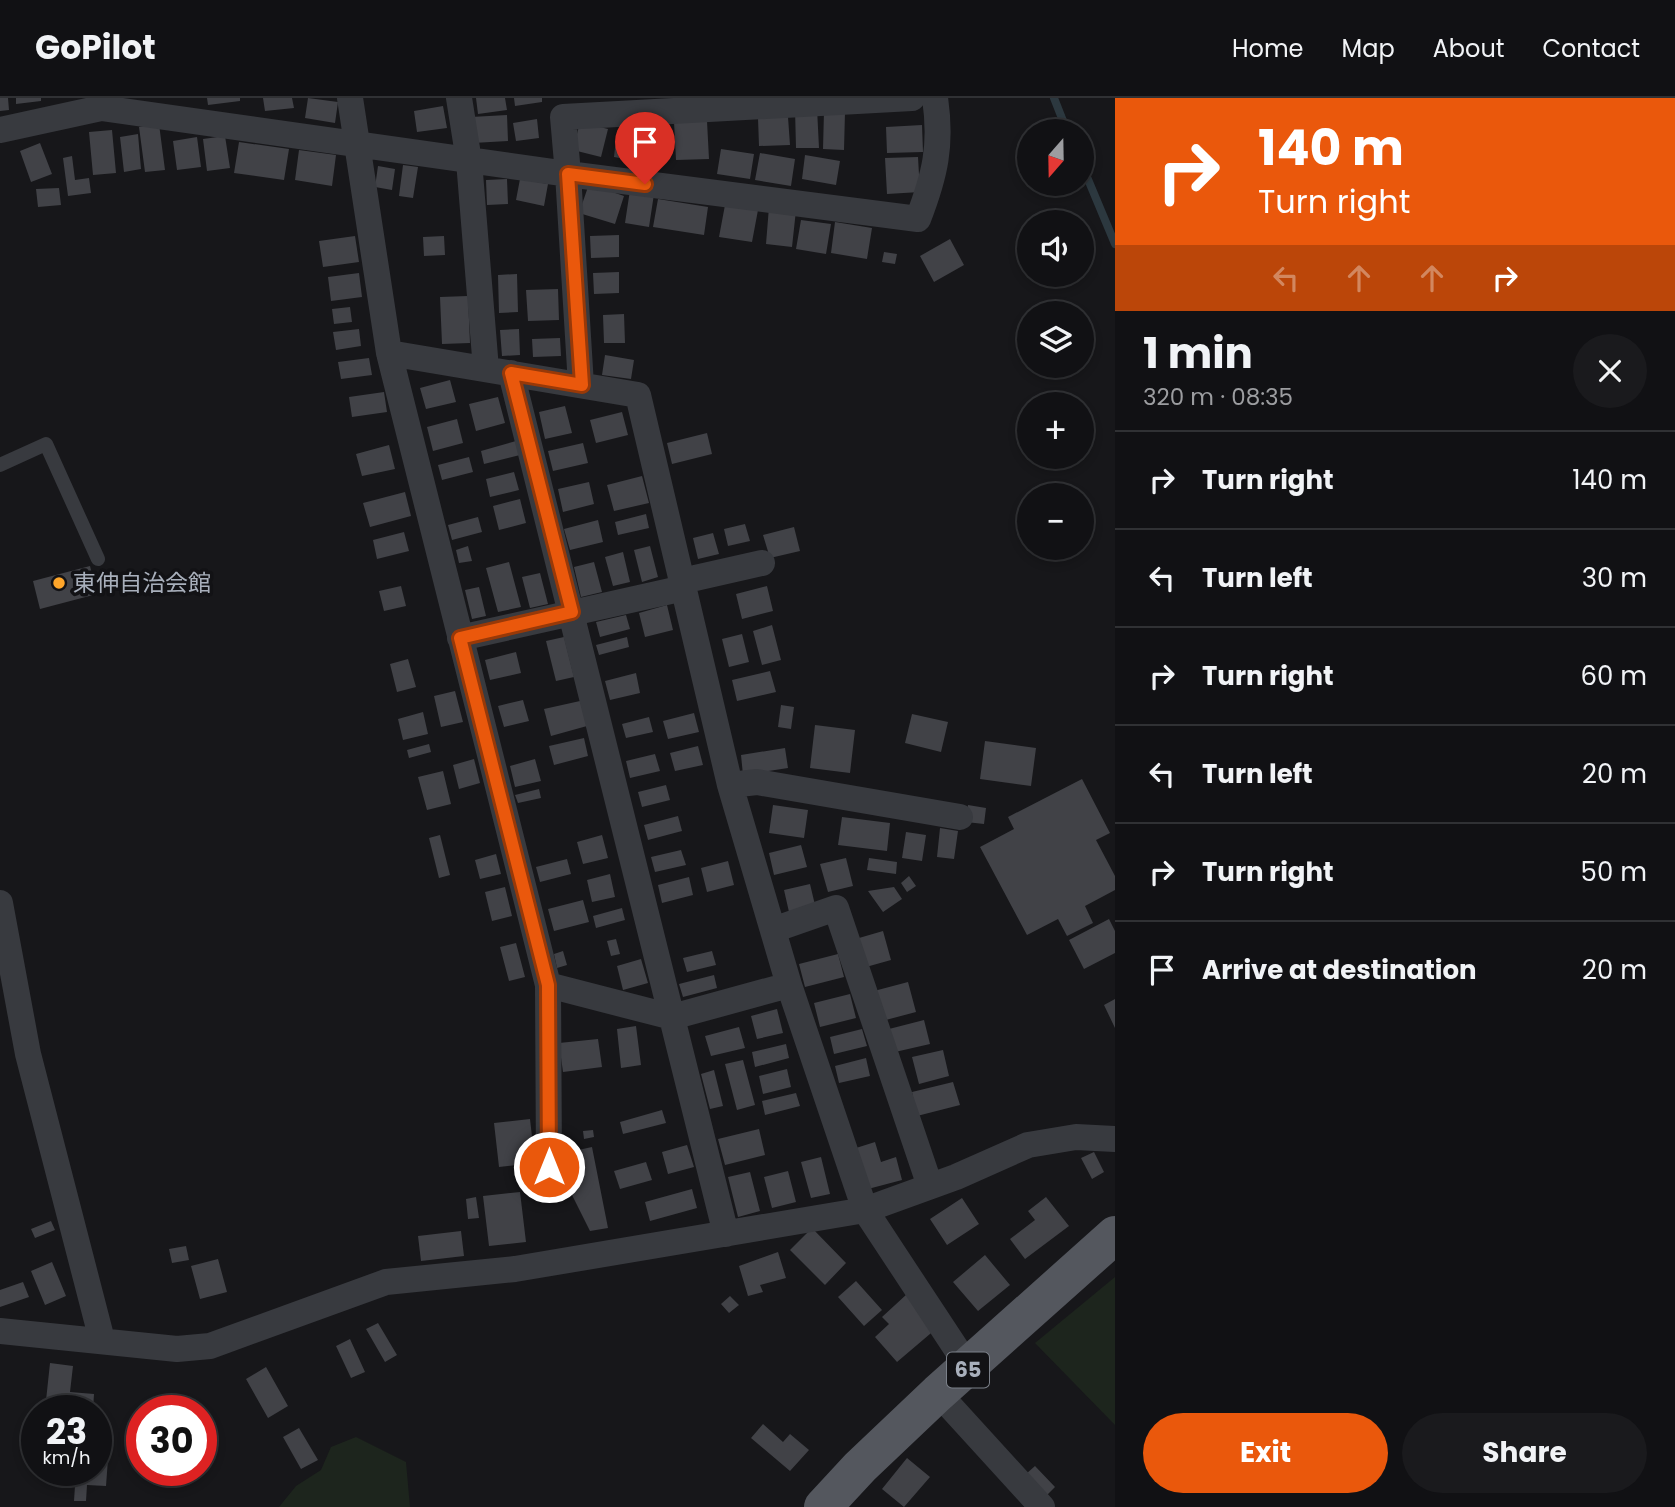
<!DOCTYPE html>
<meta charset="utf-8">
<style>
:root{--surface:#111114;--page:#1a1a1d;--text:#f1f3f6;--muted:#9c9da0;--line:#303134;--accent:#ea580c}
body{margin:0;font-family:Poppins,"Noto Sans JP",sans-serif;background:var(--page);color:var(--text);height:100vh;display:flex;flex-direction:column;font-size:26px;white-space:nowrap}
*{box-sizing:border-box;margin:0}
p{font-size:23px;color:var(--muted)}
.icon{flex:none;width:38px;height:38px;fill:none;stroke:currentColor;stroke-width:2;stroke-linecap:round;stroke-linejoin:round}
.map{position:relative;flex:1;overflow:hidden}
.details{display:flex;flex-direction:column;background:var(--surface);width:560px}
.details>*{flex:none}
.banner{background:#ea580c;color:#fff;overflow:hidden}
.needle{width:46px;rotate:200deg}
.controls{position:absolute;left:1017px;top:21px;display:grid;gap:14px}
.controls a{display:grid;place-items:center;width:77px;height:77px;border-radius:50%;background:var(--surface);box-shadow:0 4px 10px #0003,0 0 0 2px var(--line);font-size:35px}
.speed{position:absolute;left:21px;top:1297px;display:flex;gap:14px;font-size:35px;font-weight:700;text-align:center}
.speed>*{display:grid;place-content:center;width:91px;height:91px;border-radius:50%;background:var(--surface);box-shadow:0 4px 10px #0003,0 0 0 2px var(--line);line-height:1}
.speed small{font-size:18px;font-weight:400}
.speed .limit{border:10px solid #d22;background:#fff;color:#111}
.pin{position:absolute;display:grid;place-items:center;width:60px;height:60px;color:#fff;margin:-72px -30px;border-radius:50% 50% 50% 0;rotate:-45deg;box-shadow:0 0 7px #0007}
.pin .icon{rotate:45deg}
.me{position:absolute;width:77px;margin:-38px;rotate:0deg;stroke-linejoin:round;filter:drop-shadow(0 0 5px #0008)}
.turn{display:flex;align-items:center;gap:24px;height:147px;padding:0 28px;font-size:32px}
.turn .icon{width:91px;height:91px;stroke-width:2.5}
.turn b{display:block;font-size:49px;line-height:60px}
.lanes{display:flex;align-items:center;height:66px;padding:0 28px;background:#0003;justify-content:center;gap:35px;direction:ltr}
.lanes .off{opacity:.35}
.round{display:grid;place-items:center;flex:none;width:74px;height:74px;border-radius:37px;background:var(--page)}
.head{display:flex;align-items:center;justify-content:space-between;height:119px;padding:0 28px}
h1{font-size:42px;font-weight:700;line-height:52px}
.primary-button{display:flex;gap:14px;margin-top:auto;padding:14px 28px}
.primary-button a{flex:1;height:80px;border-radius:42px;background:var(--accent);color:#fff;font-size:28px;font-weight:700;line-height:80px;text-align:center}
.primary-button a+a{background:var(--page);color:var(--text)}
ul{padding:0;list-style:none}
li{display:flex;align-items:center;gap:21px;height:98px;padding:0 28px;border-top:2px solid var(--line)}
li div{flex:1}
li b{display:block;font-size:26px}
li em{font-style:normal}
header{display:flex;align-items:center;gap:42px;box-sizing:border-box;height:98px;padding:0 35px;background:var(--surface);border-bottom:2px solid var(--line)}
header strong{font-size:33px}
nav{display:flex;gap:38px;margin-inline-start:auto;font-size:24px}
main{display:flex;flex:1;min-height:0}
.map>svg:first-child{display:block}
.green{fill:#1d251d}
.lines{fill:none;stroke-linecap:round;stroke-linejoin:round}
.stream{stroke:#2c383f;stroke-width:8}
.building{fill:#414247}
.lane{stroke:#383a3f;stroke-width:14}
.street{stroke:#383a3f;stroke-width:26}
.primary{stroke:#54575e;stroke-width:38}
.route-casing{stroke:#983908;stroke-width:18}
.route{stroke:#ea580c;stroke-width:12}
.poi-dot{fill:#ffa62a;stroke:#121215;stroke-width:2.5}
.labels{text-anchor:middle;stroke-width:7;stroke-linejoin:round;paint-order:stroke}
.shield{fill:#121215;stroke:#7b8089;stroke-width:2}
.shield-label{font-size:21px;font-weight:bold;fill:#a8afbb}
.poi-label{font-size:23px;fill:#a8afbb;stroke:#121215;text-anchor:start}
</style>
<header>
<strong>GoPilot</strong>
<nav><a>Home</a><a>Map</a><a>About</a><a>Contact</a></nav>
</header>
<main>
<div class="map">
<svg width="1115" height="1409" viewBox="0 0 1115 1409">
<rect width="100%" height="100%" fill="#17171a"/>
<!-- green -->
<path class="green" d="M1115 1179V1327L1035 1245Z
M356 1339 406 1364 410 1409H279L296 1388 321 1372 331 1349Z"/>
<g class="lines">
<!-- stream -->
<path class="stream" d="M1054 0 1067 33
M1082 67 1115 146"/>
</g>
<!-- building -->
<path class="building" d="M0 0H8L9 12 0 13Z
M16 0H41V3L16 6Z
M207 0H240V3L208 7Z
M263 0H292L294 10 265 13Z
M308 0 338 4 335 25 305 20Z
M476 0H505L507 12 478 16Z
M514 0H542V4L515 8Z
M443 8 447 30 417 34 414 13Z
M817 10 819 50H796L795 11Z
M824 13 845 14 844 52 823 51Z
M507 17 508 43 473 45 471 19Z
M788 19 790 47 759 48 758 20Z
M537 21 539 40 516 43 513 25Z
M707 23 709 61 676 62 674 24Z
M580 24 608 31 601 59 573 52Z
M159 26 165 72 145 74 139 29Z
M922 27 923 54 887 55 886 29Z
M112 32 116 75 93 77 89 34Z
M138 36 141 71 124 74 120 39Z
M225 38 230 70 207 73 203 41Z
M197 39 201 69 177 72 173 43Z
M616 40 651 45 648 65 614 59Z
M239 44 289 51 284 82 234 75Z
M40 45 52 76 31 84 20 53Z
M721 51 754 56 750 81 717 76Z
M299 52 336 57 332 88 295 82Z
M760 55 795 61 791 88 755 82Z
M805 57 840 63 836 87 802 81Z
M72 58 75 82 89 80 91 95 68 98 63 60Z
M918 59 920 94 887 96 885 60Z
M403 67 418 69 413 100 399 98Z
M378 68 395 71 392 92 375 89Z
M507 81 508 106 487 107 486 82Z
M520 81 548 86 544 108 516 102Z
M589 86 624 98 615 126 579 115Z
M59 90 61 107 38 109 36 91Z
M630 92 654 96 649 129 625 125Z
M658 101 708 109 704 137 653 129Z
M725 107 758 112 752 144 719 139Z
M769 109 796 112 792 149 766 146Z
M801 122 831 126 826 156 796 151Z
M835 124 872 130 867 161 831 155Z
M619 137V159L591 160 590 138Z
M355 138 359 164 323 169 319 143Z
M444 138 445 157 424 158 423 139Z
M950 141 964 167 934 184 920 158Z
M884 154 897 156 895 166 882 164Z
M619 174V195L594 196 593 175Z
M359 175 362 199 331 203 328 179Z
M517 176 518 214 499 215 498 177Z
M558 191 559 222 528 223 526 192Z
M468 198 470 245 442 246 440 199Z
M350 209 352 224 334 226 332 211Z
M624 216 625 245H604L603 217Z
M359 231 361 248 336 252 333 234Z
M519 231 520 257 502 258 500 232Z
M560 240 561 258 533 259 532 241Z
M605 257 634 262 631 281 602 277Z
M369 260 372 277 341 281 338 264Z
M450 282 456 304 426 311 420 290Z
M384 294 387 314 352 319 349 299Z
M498 299 505 325 476 333 469 306Z
M565 308 572 335 545 341 539 314Z
M622 314 628 337 596 345 590 322Z
M457 321 463 345 433 353 427 329Z
M707 335 712 356 672 366 667 345Z
M516 343 520 357 484 366 481 353Z
M583 345 588 365 553 373 548 353Z
M389 347 395 371 362 378 356 356Z
M469 359 473 374 442 382 438 367Z
M514 374 519 392 490 399 486 381Z
M642 378 649 405 614 413 607 387Z
M589 384 594 406 563 414 558 391Z
M405 394 411 418 370 429 363 405Z
M520 401 526 425 499 432 493 408Z
M646 416 649 430 618 437 615 424Z
M478 419 482 434 452 442 448 427Z
M598 422 603 444 570 452 564 431Z
M745 426 750 443 728 448 724 431Z
M794 429 800 453 770 460 763 437Z
M404 434 409 453 377 461 373 442Z
M713 435 719 456 698 461 693 440Z
M468 448 472 463 459 465 456 452Z
M650 448 658 479 642 484 634 452Z
M623 454 630 484 613 488 605 459Z
M509 464 521 509 498 514 486 470Z
M594 464 602 494 581 499 574 469Z
M90 468 97 496 40 511 33 483Z
M540 475 548 506 530 510 522 479Z
M401 488 406 508 384 513 379 493Z
M767 488 773 513 742 521 736 496Z
M479 489 486 518 472 521 465 492Z
M667 507 673 532 645 539 639 515Z
M626 517 630 531 600 539 596 524Z
M772 527 781 562 762 567 753 533Z
M742 536 749 564 729 569 722 541Z
M564 539 574 579 556 583 546 543Z
M627 539 629 549 599 557 596 547Z
M516 554 521 575 490 582 485 562Z
M408 561 416 589 397 594 390 566Z
M770 573 776 594 737 603 732 582Z
M636 575 640 595 610 602 605 583Z
M455 593 463 624 441 629 434 598Z
M523 602 529 623 504 629 498 608Z
M580 603 587 628 551 638 544 611Z
M781 607 794 609 791 631 778 629Z
M423 614 428 636 403 642 398 621Z
M694 615 699 634 668 641 663 623Z
M912 616 948 624 941 654 905 645Z
M649 619 653 634 626 640 622 626Z
M815 627 855 632 850 675 810 670Z
M584 640 588 658 554 667 549 648Z
M985 643 1036 650 1031 688 980 681Z
M429 646 431 654 409 660 407 652Z
M698 648 703 667 675 673 670 655Z
M785 650 788 670 743 677 741 657Z
M655 656 660 673 630 680 626 663Z
M474 661 480 685 459 691 453 667Z
M535 661 541 683 515 689 510 668Z
M443 673 451 706 427 712 418 679Z
M1082 681 1110 735 1096 742 1115 778V792L1085 808 1093 825 1067 838 1058 821 1027 837 980 749 1014 731 1008 719Z
M666 687 670 702 642 709 638 694Z
M539 691 541 700 518 705 515 697Z
M773 707 808 712 804 740 769 735Z
M968 707 986 710 984 726 966 724Z
M678 718 682 733 648 742 644 727Z
M842 719 890 725 887 753 838 747Z
M940 730 958 733 954 761 937 759Z
M906 734 926 737 922 763 902 760Z
M440 737 450 777 439 780 429 740Z
M602 737 608 760 583 766 577 744Z
M801 747 807 769 774 777 769 755Z
M681 752 686 767 655 774 651 759Z
M496 756 501 776 480 781 475 762Z
M846 760 853 788 828 794 820 766Z
M869 760 897 764 896 776 867 772Z
M567 761 571 776 540 784 536 769Z
M728 763 734 787 707 794 701 770Z
M610 776 615 799 592 804 587 782Z
M909 778 916 788 907 794 901 785Z
M689 779 693 797 662 805 658 787Z
M810 786 815 807 789 814 784 792Z
M505 789 512 818 492 823 485 794Z
M894 789 902 801 883 814 868 793Z
M583 802 589 824 554 833 548 811Z
M622 810 625 822 596 830 593 818Z
M1109 821 1115 833V855L1084 871 1069 842Z
M883 833 891 862 866 869 859 840Z
M616 841 620 856 611 858 607 843Z
M516 845 525 879 509 883 500 849Z
M563 853 567 867 557 870 554 856Z
M712 853 716 867 687 874 683 860Z
M838 856 844 879 805 889 799 866Z
M641 861 648 885 623 892 617 868Z
M714 877 717 890 683 899 679 886Z
M908 884 916 914 882 923 874 893Z
M850 896 856 920 820 929 814 905Z
M1115 901V930L1104 907Z
M777 911 783 935 757 941 751 918Z
M924 922 930 946 895 954 889 931Z
M636 928 641 967 621 970 617 931Z
M739 929 745 950 711 958 705 938Z
M862 931 867 948 834 956 830 939Z
M598 941 602 969 563 974 559 945Z
M786 946 789 960 755 969 752 954Z
M943 952 949 978 919 986 912 959Z
M866 960 870 978 839 985 835 968Z
M743 962 755 1007 737 1012 725 966Z
M787 971 791 989 763 996 759 978Z
M714 972 723 1008 710 1011 701 976Z
M953 984 960 1007 917 1018 912 994Z
M796 995 800 1008 765 1017 762 1003Z
M662 1012 666 1025 623 1036 620 1024Z
M530 1021 535 1065 499 1069 494 1025Z
M759 1031 765 1057 725 1067 718 1041Z
M593 1032 594 1039 584 1041 583 1033Z
M875 1044 881 1064 896 1059 902 1082 868 1091 856 1050Z
M687 1047 694 1069 668 1076 662 1054Z
M592 1049 608 1130 590 1133 565 1083 560 1056Z
M1094 1054 1104 1074 1092 1081 1081 1060Z
M821 1059 830 1096 811 1100 801 1064Z
M646 1064 652 1082 620 1091 614 1073Z
M788 1073 796 1104 772 1110 764 1079Z
M750 1074 760 1113 738 1119 728 1079Z
M692 1091 697 1110 650 1123 645 1104Z
M520 1094 526 1144 489 1148 483 1098Z
M476 1099 479 1120 468 1121 466 1101Z
M1046 1099 1069 1128 1025 1161 1010 1141 1035 1122 1028 1113Z
M962 1100 979 1126 947 1147 930 1121Z
M51 1123 55 1132 35 1140 31 1131Z
M812 1130 846 1165 825 1187 790 1152Z
M461 1133 464 1158 421 1163 418 1138Z
M186 1148 189 1162 172 1165 169 1151Z
M778 1154 786 1180 760 1187 763 1194 748 1198 739 1168Z
M985 1157 1010 1187 978 1213 953 1184Z
M218 1161 227 1194 200 1201 191 1168Z
M52 1164 66 1198 45 1207 31 1173Z
M856 1183 882 1212 864 1228 838 1199Z
M23 1184 29 1199 0 1209V1192Z
M907 1196 937 1230 897 1264 875 1239 889 1226 882 1219Z
M730 1198 739 1207 729 1215 721 1206Z
M378 1225 397 1257 385 1264 366 1231Z
M350 1241 365 1274 351 1280 336 1248Z
M50 1265 73 1268 70 1294 94 1296 93 1312H45Z
M266 1269 288 1308 268 1320 246 1281Z
M763 1326 783 1344 790 1336 809 1352 790 1373 751 1340Z
M299 1330 318 1362 301 1371 283 1339Z
M96 1360 108 1361 106 1388 87 1387 86 1403H74L76 1372H96Z
M907 1360 930 1379 904 1409 882 1391Z
M1035 1368 1055 1389 1046 1398 1026 1376Z"/>
<g class="lines">
<!-- lane -->
<path class="lane" d="M0 367 46 346 98 461"/>
<!-- street -->
<path class="street" d="M350 0 389 255 548 887 672 919 789 887
M459 0 469 63 486 271
M912 0 563 19 568 76 918 121C935 77 942 47 935 0
M0 32 101 10 568 76 581 287
M389 255 638 297 730 687 789 887 865 1112 969 1270
M511 275 726 1136
M682 483 762 465
M460 540 684 490
M730 687 757 684 960 719
M0 805 28 956 102 1242
M773 832 836 810 930 1088
M548 887 549 1069
M0 1233 177 1251 210 1248 386 1184 515 1171 865 1112 956 1079 1028 1047 1076 1039 1115 1041
M938 1295 1042 1409"/>
<!-- primary -->
<path class="primary" d="M823 1409 860 1369 938 1295 1115 1137"/>
</g>
<g class="lines">
<defs>
<path id="route" d="M549 1069 548 887 460 540 572 514 511 275 582 287 568 76 645 86"/>
</defs>
<!-- route casing -->
<use href="#route" class="route-casing"/>
<!-- route -->
<use href="#route" class="route"/>
</g>
<!-- markers -->
<circle class="poi-dot" cx="59" cy="485" r="7"/>
<g class="labels">
<!-- shield labels -->
<rect class="shield" x="947" y="1254.5" width="42" height="35" rx="5"/>
<g class="shield-label">
<text x="968" y="1279">65</text>
</g>
<!-- poi labels -->
<g class="poi-label">
<text x="73" y="493">東伸自治会館</text>
</g>
</g>
</svg>
<div class="controls">
<a><svg class="needle" viewBox="-14 -14 28 28"><path d="M0-13l5 13h-10z" fill="#e53935"/><path d="M0 13l5-13h-10z" fill="#9c9da0"/></svg></a>
<a><svg class="icon" aria-label="sound" viewBox="0 0 24 24"><path d="M4 9h4l5-4v14l-5-4H4zM17 9q2 3 0 6"/></svg></a>
<a><svg class="icon" aria-label="layers" viewBox="0 0 24 24"><path d="M12 4l9 5-9 5-9-5zM3 14l9 5 9-5"/></svg></a>
<a>+</a>
<a>−</a>
</div>
<div class="speed"><div>23<small>km/h</small></div><div class="limit">30</div></div>
<div class="pin" style="left:645px;top:86px;background:#d93025"><svg class="icon" aria-label="arrive" viewBox="0 0 24 24"><path d="M6 21V4h12l-3 4 3 4H6"/></svg></div>
<svg class="me" style="left:549px;top:1069px" viewBox="-20 -20 40 40"><circle r="17" fill="#ea580c" stroke="#fff" stroke-width="3"/><path d="M0-11L8 9 0 5-8 9z" fill="#fff"/></svg>
</div>
<section class="details">
<div class="banner">
<div class="turn"><svg class="icon" aria-label="right" viewBox="0 0 24 24"><path d="M7 20v-9h11M14 6l5 5-5 5"/></svg><div><b>140 m</b>Turn right</div></div>
<div class="lanes"><svg class="icon off" aria-label="left" viewBox="0 0 24 24"><path d="M17 20v-9H6M10 6l-5 5 5 5"/></svg><svg class="icon off" aria-label="ahead" viewBox="0 0 24 24"><path d="M12 20V5M6 11l6-6 6 6"/></svg><svg class="icon off" aria-label="ahead" viewBox="0 0 24 24"><path d="M12 20V5M6 11l6-6 6 6"/></svg><svg class="icon" aria-label="right" viewBox="0 0 24 24"><path d="M7 20v-9h11M14 6l5 5-5 5"/></svg></div>
</div>
<div class="head"><div><h1>1 min</h1><p>320 m · 08:35</p></div><a class="round"><svg class="icon" aria-label="close" viewBox="0 0 24 24"><path d="M6 6l12 12M18 6L6 18"/></svg></a></div>
<ul>
<li><svg class="icon" aria-label="right" viewBox="0 0 24 24"><path d="M7 20v-9h11M14 6l5 5-5 5"/></svg><div><b>Turn right</b></div><em>140 m</em></li>
<li><svg class="icon" aria-label="left" viewBox="0 0 24 24"><path d="M17 20v-9H6M10 6l-5 5 5 5"/></svg><div><b>Turn left</b></div><em>30 m</em></li>
<li><svg class="icon" aria-label="right" viewBox="0 0 24 24"><path d="M7 20v-9h11M14 6l5 5-5 5"/></svg><div><b>Turn right</b></div><em>60 m</em></li>
<li><svg class="icon" aria-label="left" viewBox="0 0 24 24"><path d="M17 20v-9H6M10 6l-5 5 5 5"/></svg><div><b>Turn left</b></div><em>20 m</em></li>
<li><svg class="icon" aria-label="right" viewBox="0 0 24 24"><path d="M7 20v-9h11M14 6l5 5-5 5"/></svg><div><b>Turn right</b></div><em>50 m</em></li>
<li><svg class="icon" aria-label="arrive" viewBox="0 0 24 24"><path d="M6 21V4h12l-3 4 3 4H6"/></svg><div><b>Arrive at destination</b></div><em>20 m</em></li>
</ul>
<div class="primary-button"><a>Exit</a><a>Share</a></div>
</section>
</main>
